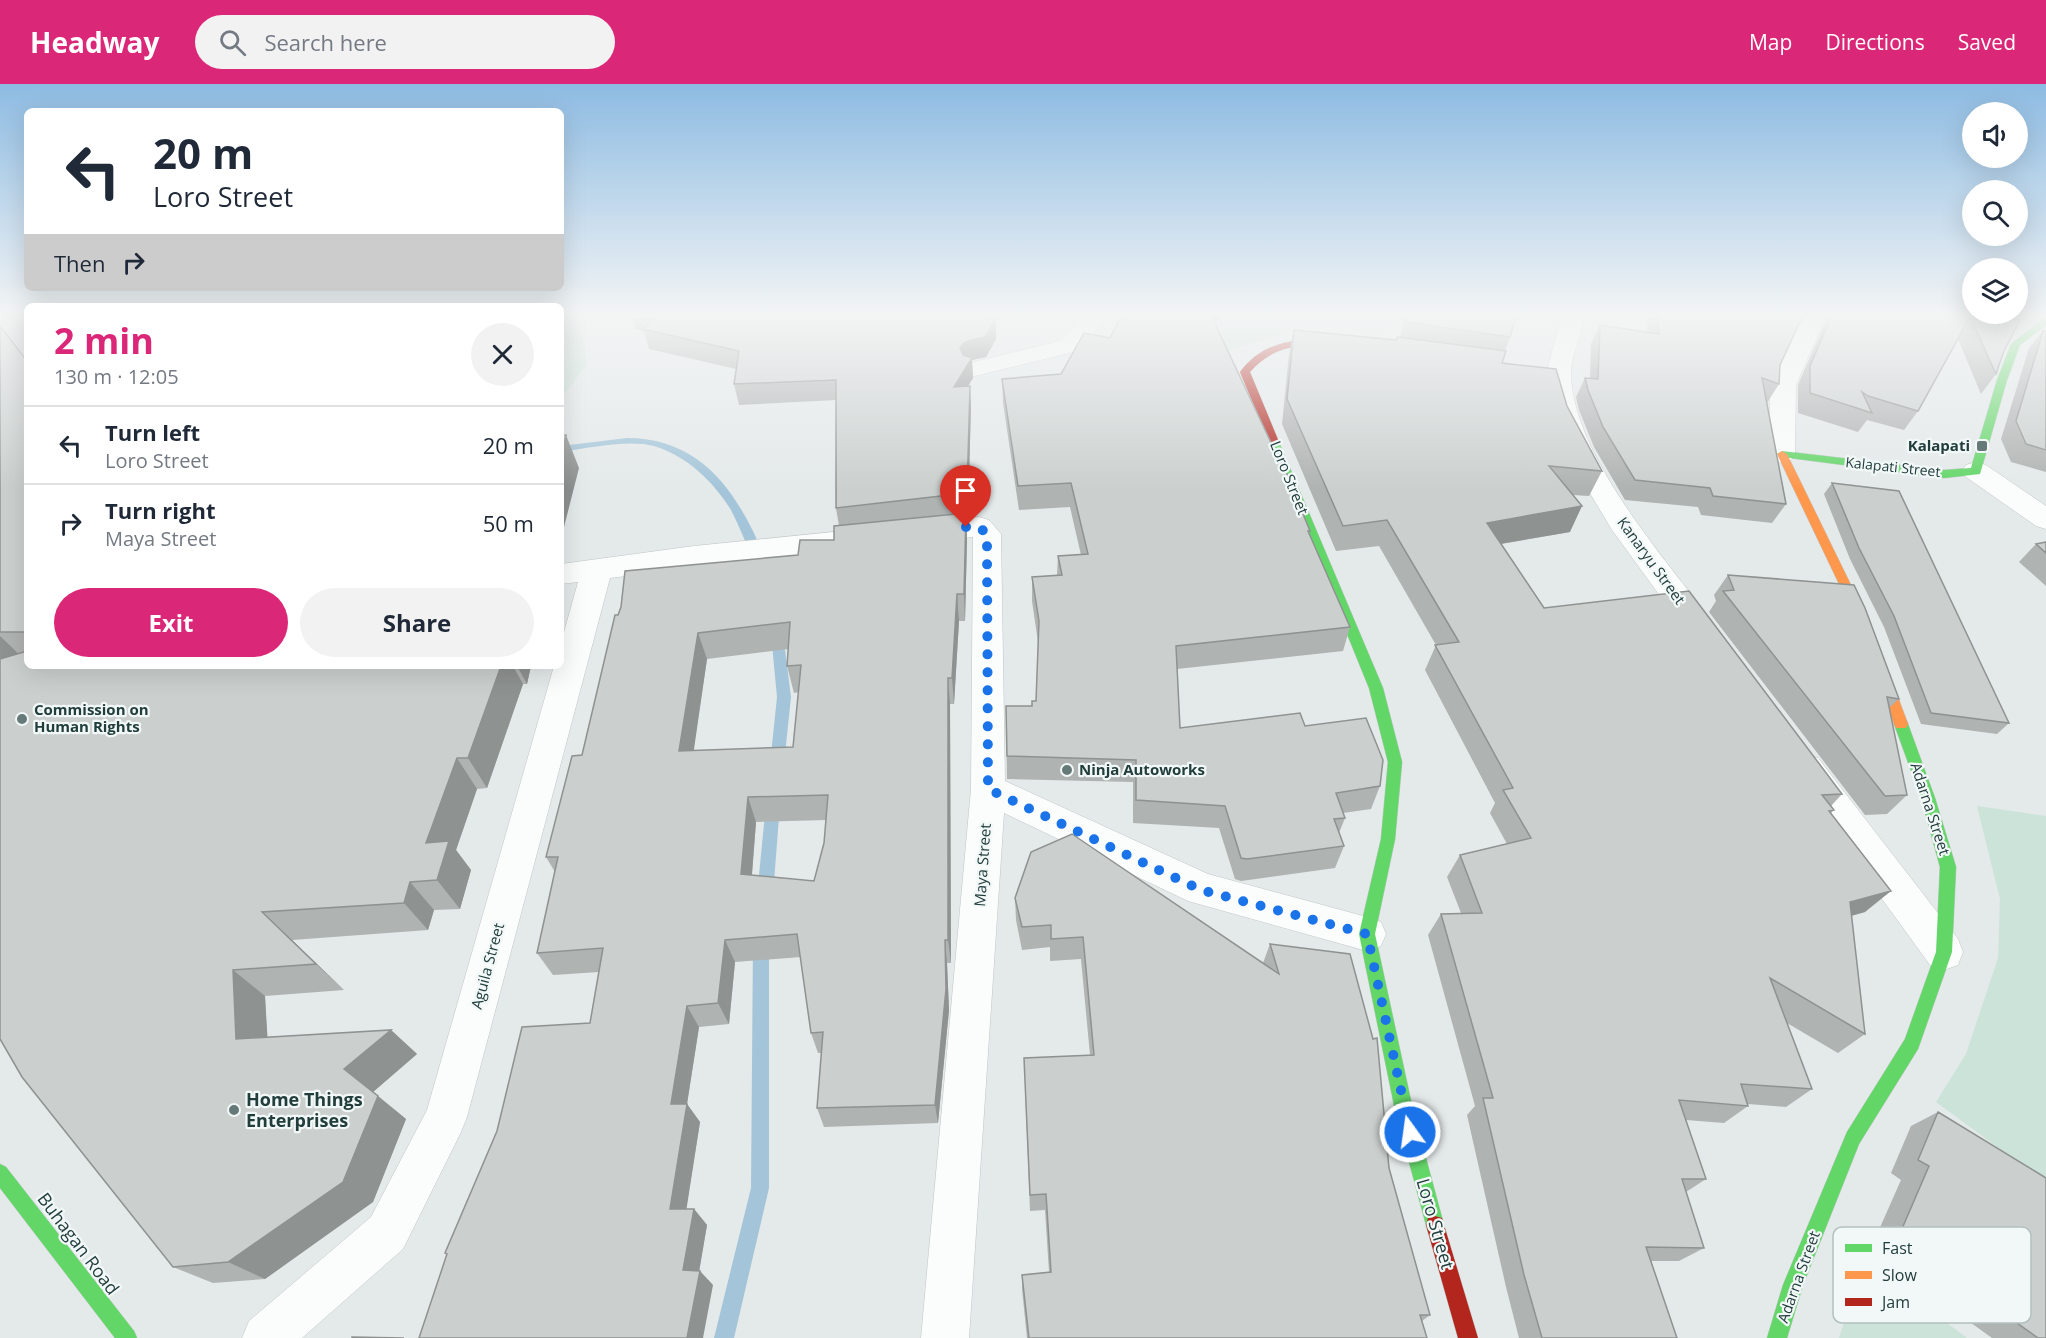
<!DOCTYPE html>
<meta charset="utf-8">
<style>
:root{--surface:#fff;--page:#f2f2f3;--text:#1f2937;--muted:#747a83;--line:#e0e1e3;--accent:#db2777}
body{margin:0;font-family:"Open Sans",sans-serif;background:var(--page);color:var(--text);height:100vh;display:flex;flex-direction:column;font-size:22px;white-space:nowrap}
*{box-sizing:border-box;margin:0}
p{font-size:20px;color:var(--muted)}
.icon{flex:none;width:33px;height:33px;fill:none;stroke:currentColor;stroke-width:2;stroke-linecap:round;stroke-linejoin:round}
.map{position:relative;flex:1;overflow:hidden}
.drawer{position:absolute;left:24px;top:219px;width:540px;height:366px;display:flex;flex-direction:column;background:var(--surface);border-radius:9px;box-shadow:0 6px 24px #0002}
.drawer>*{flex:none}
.guide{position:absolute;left:24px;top:24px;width:540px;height:183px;border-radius:9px;box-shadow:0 6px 24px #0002;background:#fff;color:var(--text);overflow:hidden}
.fabs{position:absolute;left:1962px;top:18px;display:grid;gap:12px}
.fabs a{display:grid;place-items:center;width:66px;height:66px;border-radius:50%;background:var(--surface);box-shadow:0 6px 24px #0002;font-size:30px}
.pin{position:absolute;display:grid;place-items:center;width:51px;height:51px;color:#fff;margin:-62px -26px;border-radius:50% 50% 50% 0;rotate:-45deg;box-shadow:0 0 6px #0007}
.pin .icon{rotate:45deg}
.me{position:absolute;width:66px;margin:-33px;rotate:346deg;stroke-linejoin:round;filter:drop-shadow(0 0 4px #0008)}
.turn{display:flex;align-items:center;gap:21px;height:126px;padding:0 30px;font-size:27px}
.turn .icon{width:78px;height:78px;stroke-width:2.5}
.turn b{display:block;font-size:42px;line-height:51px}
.then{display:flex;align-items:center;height:57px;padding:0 30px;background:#0003;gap:12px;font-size:22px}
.round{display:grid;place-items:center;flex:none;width:63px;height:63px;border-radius:32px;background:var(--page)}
.head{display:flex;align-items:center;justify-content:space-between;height:102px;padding:0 30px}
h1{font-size:36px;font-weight:700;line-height:45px;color:var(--accent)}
.primary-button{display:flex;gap:12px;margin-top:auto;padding:12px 30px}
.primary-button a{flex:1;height:69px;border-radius:36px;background:var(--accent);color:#fff;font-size:24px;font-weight:700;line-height:69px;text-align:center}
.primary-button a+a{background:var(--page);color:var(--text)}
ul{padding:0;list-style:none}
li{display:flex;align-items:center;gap:18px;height:78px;padding:0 30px;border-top:2px solid var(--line)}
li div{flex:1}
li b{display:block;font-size:22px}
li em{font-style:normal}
header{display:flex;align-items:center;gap:36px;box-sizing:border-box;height:84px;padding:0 30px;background:var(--accent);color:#fff}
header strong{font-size:28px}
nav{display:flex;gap:33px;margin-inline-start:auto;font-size:21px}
.search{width:420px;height:54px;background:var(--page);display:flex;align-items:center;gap:15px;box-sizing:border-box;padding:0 21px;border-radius:33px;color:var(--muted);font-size:22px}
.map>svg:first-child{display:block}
.built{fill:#d1dbd9}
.green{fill:#cce3d9}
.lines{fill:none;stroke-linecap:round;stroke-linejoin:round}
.stream{fill:#a4c5d9;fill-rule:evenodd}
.street-casing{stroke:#c1c6c6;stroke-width:1}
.fast-casing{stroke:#bfc7c6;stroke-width:1}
.slow-casing{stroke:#bfc7c6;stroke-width:1}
.jam-casing{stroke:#bfc7c6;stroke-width:1}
.street{fill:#fbfcfc;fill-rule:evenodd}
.fast{fill:#63d668;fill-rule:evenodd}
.slow{fill:#ff974d;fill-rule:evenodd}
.jam{fill:#b3261e;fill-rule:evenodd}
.wall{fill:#afb3b2;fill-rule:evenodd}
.shaded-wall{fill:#8e9291}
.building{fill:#cbd0cf;stroke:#8e9291;stroke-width:1.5;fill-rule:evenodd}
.route{stroke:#1a73e8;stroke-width:10;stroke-dasharray:0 18}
.poi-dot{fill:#657979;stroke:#f2f8f7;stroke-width:2}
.labels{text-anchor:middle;stroke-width:4.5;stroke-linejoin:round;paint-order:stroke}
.far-street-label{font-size:14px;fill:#213d3c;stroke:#f2f8f7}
.poi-label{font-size:15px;font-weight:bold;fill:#213d3c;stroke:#f2f8f7;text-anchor:start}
.street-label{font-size:15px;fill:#213d3c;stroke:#f2f8f7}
.near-poi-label{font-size:18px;font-weight:bold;fill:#213d3c;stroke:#f2f8f7;text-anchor:start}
.near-street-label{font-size:18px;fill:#213d3c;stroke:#f2f8f7}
.key{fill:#f2f8f7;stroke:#b3c0bf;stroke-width:1.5}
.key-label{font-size:16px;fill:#213d3c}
</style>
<header>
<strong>Headway</strong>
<div class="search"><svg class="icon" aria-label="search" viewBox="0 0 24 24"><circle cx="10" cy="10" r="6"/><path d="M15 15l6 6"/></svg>Search here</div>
<nav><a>Map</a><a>Directions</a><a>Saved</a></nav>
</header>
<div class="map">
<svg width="2046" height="1254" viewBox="0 0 2046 1254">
<rect width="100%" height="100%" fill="#e4e9e9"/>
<!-- built -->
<path class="built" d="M27 240V328L0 250Z"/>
<!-- green -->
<path class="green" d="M561 229H580L587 281 561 314Z
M1189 229H1395L1393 245 1365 249 1317 244 1299 246 1224 267Z
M1977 722 2046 732V1099L1936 1018 1966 970 1998 874 2000 815Z
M1864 1177 1967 1254H1839Z"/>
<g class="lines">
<!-- stream -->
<path class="stream" d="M627 354C703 354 739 411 765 474L763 477H755C746 461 740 443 731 426 713 397 687 372 654 362 629 355 587 364 561 368V362Z
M777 545 783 550 791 613 784 680 782 684H772L770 680 777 613 771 550Z
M773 714 778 716 780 720 773 811 770 816 765 818 760 816 757 811 766 720 768 716Z
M761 850 767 852 769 857V1104L734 1254H714L751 1104 753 857 755 852Z"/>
<defs>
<path id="street" d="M1086 229H1110L1078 267 975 292 966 290 963 285 966 280 1060 257Z
M1562 229H1586C1582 245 1570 278 1571 292 1574 372 1665 475 1712 537L1717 545 1712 553 1701 556 1690 553 1612 446 1576 386 1554 336 1546 291Z
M1803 229H1827L1796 301 1795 370 1791 376 1782 379 1773 376 1769 370 1770 301Z
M1976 378 1986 381 2046 422V445L2036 442 1966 393 1962 387 1966 381Z
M979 433 989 436 1001 450 1005 697 1208 790 1367 833 1381 838 1386 850 1381 862 1367 867 1188 817 1004 729 969 1254H921L971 705 973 453 921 458 911 455 907 448 911 441Z
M843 447 853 450 857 457 853 464 610 494 467 1033 461 1048 403 1165 302 1254H242L249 1237 371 1133 427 1026 554 582H561V559L578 498 561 500V480L694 462Z
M1806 670 1818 674 1958 855 1963 868 1958 881 1944 886 1930 881 1794 694 1789 684 1794 674Z"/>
<path id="fast" d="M2046 233V241L2020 261 2007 296 1980 390 1944 394 1782 373 1777 370 1782 367 1944 386 1971 384 1997 296 2011 260Z
M1274 355 1279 358 1383 604 1402 678 1395 755 1375 850 1413 1026 1444 1141 1442 1148 1435 1150 1428 1148 1426 1141 1395 1026 1359 850 1381 755 1388 678 1369 604 1269 358Z
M1901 635 1906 636 1908 640 1935 714 1956 783 1952 868 1918 965 1859 1060 1803 1201 1787 1254H1767L1783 1201 1847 1048 1905 955 1936 868 1940 783 1921 714 1894 640 1896 636Z
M0 1080 6 1083 134 1247 137 1254H115L0 1104Z"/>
<path id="slow" d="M1782 367 1787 370 1872 544 1908 640 1906 644H1896L1894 640 1860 544 1777 370Z"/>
<path id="jam" d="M1298 256 1340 259 1341 261C1335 265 1330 263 1323 262 1294 260 1270 265 1250 288L1279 358 1274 361 1269 358 1240 288C1255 268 1273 260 1298 256Z
M1435 1132 1442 1134 1444 1141 1478 1254H1458L1426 1141 1428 1134Z"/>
</defs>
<!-- street casing -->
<use href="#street" class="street-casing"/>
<!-- fast casing -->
<use href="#fast" class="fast-casing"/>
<!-- slow casing -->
<use href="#slow" class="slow-casing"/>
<!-- jam casing -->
<use href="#jam" class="jam-casing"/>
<!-- street -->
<use href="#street" class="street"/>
<!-- fast -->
<use href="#fast" class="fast"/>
<!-- slow -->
<use href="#slow" class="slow"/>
<!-- jam -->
<use href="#jam" class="jam"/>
</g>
<!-- wall -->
<path class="wall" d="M631 229H966L996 235V255L986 273 972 276 973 294 968 302 971 322 968 429 966 430 967 456 965 537H959L954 620H950L951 879H947L949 926 938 1039 824 1043 817 1024 822 969H818L811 949 801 873 735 878 729 940 699 943 687 1020 700 1038 686 1125H694L707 1141 699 1187 713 1201 447 1171 445 1169 590 939 599 888 553 891 537 869 555 788 546 773 582 671 618 531 798 471 834 456 839 442 836 424V316L739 321 734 300 736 285 649 265 644 247 635 245ZM789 565 787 582 794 609 799 608 793 663 693 667 707 575ZM826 736 824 759 814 797 752 791 756 738Z
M1123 229H1226L1214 239 1310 447 1309 450 1350 543 1343 567 1177 585 1180 644 1305 642 1380 702 1371 725 1343 729 1345 734 1339 749 1344 762 1335 784 1241 797 1235 795 1219 744 1133 739V698L1007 695 1006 622H1032L1036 617 1038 558 1032 517V493L1057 491 1058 472 1081 471 1070 423 1019 426 1003 319 1002 295 1061 290 1110 254Z
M1646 229H1804L1780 281 1779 300 1767 319H1766L1786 420 1772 439 1701 431 1698 423 1625 416 1594 363 1579 326 1576 313 1585 294H1590L1591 260 1600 241 1647 248Z
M1829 229 1999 230 2004 267 1996 290 1981 310 1958 255 1918 327 1904 346 1867 336 1858 348 1798 329V301Z
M1404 238 1510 253 1505 267 1502 279 1567 322 1602 387 1589 412 1573 411 1570 448 1501 460 1544 524 1842 710 1831 722 1834 726 1831 729 1865 828 1851 832 1865 950 1838 969 1787 939 1812 1005 1786 1023 1748 1020V1022L1724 1039 1686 1036 1706 1095 1686 1108 1704 1164 1679 1177H1651L1677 1254H1519L1506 1203 1467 1031 1475 1022 1428 851 1441 830 1461 829 1447 793 1460 771 1507 760 1490 729 1495 719 1425 586 1436 561 1379 462 1336 467 1282 340 1289 270 1294 246 1396 256 1400 253Z
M0 242 27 276V582H531L527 600H523L487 704 477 705 456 766 471 786 460 825 434 826 428 846 292 856 344 906 265 912 267 953 391 946 417 970 373 1008 406 1035 373 1118 265 1195 213 1199 173 1183 0 955Z
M2043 247H2046V388L2011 378 2001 355 2029 264Z
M1832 399 2009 639 1997 650 1921 640 1884 543 1850 475 1824 410Z
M2046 458V502L2019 478 2036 460Z
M1728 491 1899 615 1889 624 1907 711 1887 730 1865 731 1709 528 1716 517 1714 511Z
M1015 814 1263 879 1270 860 1389 1084 1430 1231 1422 1237 1427 1254H1027L1022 1205V1191L1049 1188 1045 1126 1030 1127 1024 974 1090 971 1081 875 1050 877V863L1022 866 1016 836Z
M1938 1028 2046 1254H1992L1870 1166 1901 1096 1891 1089 1911 1042Z"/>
<!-- shaded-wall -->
<path class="shaded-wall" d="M1206 229H1226L1203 247Z
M996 235V255L986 273 972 276 973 294 955 323 954 303 965 278 960 264 965 258Z
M970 302 971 322 968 429 967 409Z
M566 351 579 384 564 443 561 444V371Z
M1582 422 1570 448 1476 464 1487 439Z
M966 429 967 456 965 537 964 510Z
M957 510 959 537 954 620 952 594Z
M698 549 707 575 690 693 679 667Z
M0 552 27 578 0 590Z
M501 582H513L523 600 487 704 468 674Z
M517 582H531L527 600Z
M948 594 950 620 951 879 948 856Z
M457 674 477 705 456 766 471 786 460 825 437 796 426 759Z
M748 713 756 738 750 814 741 790Z
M410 798 434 826 428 846 404 819Z
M1891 807 1865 828 1825 839 1850 818Z
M262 828 292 856 344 906 316 880Z
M725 856 735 878 729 940 718 919Z
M945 856 947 879 949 926 938 1039 935 1021Z
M233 886 265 912 269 979 236 955Z
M687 922 699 943 684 1039 671 1020Z
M391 946 417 970 373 1008 406 1035 373 1118 265 1195 228 1178 344 985Z
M687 1020 700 1038 684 1141 670 1125Z
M694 1125 707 1141 697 1200 683 1186Z
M700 1187 713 1201 703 1254H687Z"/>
<!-- building -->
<path class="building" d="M648 229H966L996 235 985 253 965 258 960 264 963 271 972 274 954 303 970 302 967 409 836 424V296L734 300 739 267 643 245 657 231Z
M1123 229H1210L1282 382V378L1310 447H1308L1350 543 1176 562 1180 644 1300 629 1305 642 1366 634 1383 676 1380 702 1336 709 1345 734 1334 735 1344 762 1247 775 1241 774 1225 722 1136 716V676L1007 672 1006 622H1032V617H1036L1039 537 1032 493 1062 491 1058 472 1088 470 1071 399 1018 402 1002 295 1061 290 1084 249 1110 254Z
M1408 229H1517L1510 253 1404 238Z
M1657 229H1804L1780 281 1779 300 1762 294 1786 420 1713 412 1710 404 1635 396 1603 343 1588 306 1585 294 1598 295 1600 241 1659 250Z
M1833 229 1999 230 2020 236 2004 267 1996 290 1970 233 1918 327 1868 312 1862 308 1872 329 1810 309V282Z
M0 242 27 277V548H0Z
M1294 246 1396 256 1398 253 1506 267 1502 279 1556 285 1567 322 1602 387 1549 382 1582 422 1487 439 1544 524 1689 507 1842 710 1822 711 1834 726 1829 727 1891 807 1850 818 1865 950 1770 894 1812 1005 1741 1000 1748 1022 1679 1016 1706 1095H1682L1704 1164 1646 1163 1677 1254H1542L1524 1191 1483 1014H1493L1441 830 1482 829 1460 771 1531 754 1503 706 1513 704 1435 561 1459 558 1387 436 1343 442 1287 315Z
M2043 247H2046V366L2026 360 2016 337Z
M566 351 561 371V352Z
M1832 399 1899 407 2009 639 1931 629 1894 532 1859 464Z
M966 429 964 510H957L952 594H948V856H945L946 905 935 1021 817 1024 823 948 811 949 797 850 725 856 718 919 687 922 671 1020H687L670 1125H694L683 1186 700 1187 687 1254H419L447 1170 445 1169 497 1047 522 943 590 939 603 864 537 869 558 773H546L572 672 582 671 615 531H618L621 523 625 487 798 471 800 456H834V442ZM790 538 787 582 801 581 793 663 679 667 698 549ZM828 711 824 759 814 797 741 790 748 713Z
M2046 458V469L2036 460Z
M1728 491 1854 501 1865 524 1899 615 1887 613 1907 711 1885 712 1723 507 1734 506Z
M27 567V582H501L468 674H457L426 759 449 757 437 796 410 798 404 819 262 828 316 880 233 886 236 955 391 946 344 985 378 1012 343 1098 228 1178 173 1183 22 993 0 955V575Z
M1072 750 1279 890 1270 860 1350 870 1373 955 1377 954 1389 1084 1430 1231H1420L1427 1254H1029L1022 1191 1051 1188 1046 1110 1030 1111 1024 974 1094 971 1083 853 1051 855V841L1022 843 1015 814 1031 768Z
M1938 1028 2046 1094V1254H2038L1898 1154 1929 1082 1918 1076Z
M352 1253 404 1254H352Z"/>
<!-- sky -->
<linearGradient id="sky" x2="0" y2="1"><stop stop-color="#8dbbe2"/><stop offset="0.57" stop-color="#f3f5f5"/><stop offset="1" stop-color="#f3f5f5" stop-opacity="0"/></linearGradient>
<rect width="2046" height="405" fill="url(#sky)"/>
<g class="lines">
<!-- route -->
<path class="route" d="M966 443H979L987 450V458L988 705 1201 806 1367 850 1410 1048"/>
</g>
<!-- markers -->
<g class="poi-dot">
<rect x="1976" y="356" width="12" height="12" rx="3"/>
<circle cx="22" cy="635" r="6"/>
<circle cx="1067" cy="686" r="6"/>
<circle cx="234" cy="1026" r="6"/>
</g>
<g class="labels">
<!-- far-street labels -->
<g class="far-street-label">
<text transform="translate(1893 383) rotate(6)" y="5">Kalapati Street</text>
</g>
<!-- poi labels -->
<g class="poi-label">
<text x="1970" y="367" text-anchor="end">Kalapati</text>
<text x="34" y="631">Commission on<tspan x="34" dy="17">Human Rights</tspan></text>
<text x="1079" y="691">Ninja Autoworks</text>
</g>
<!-- street labels -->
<g class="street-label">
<text transform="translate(1289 394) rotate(68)" y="5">Loro Street</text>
<text transform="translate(1651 477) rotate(54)" y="5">Kanaryu Street</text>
<text transform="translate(1930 725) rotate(72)" y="5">Adarna Street</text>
<text transform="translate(983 781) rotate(-86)" y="5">Maya Street</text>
<text transform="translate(488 882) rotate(-75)" y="5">Aguila Street</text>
<text transform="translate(1799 1193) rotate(-70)" y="5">Adarna Street</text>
</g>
<!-- near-poi labels -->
<g class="near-poi-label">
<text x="246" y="1022">Home Things<tspan x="246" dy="21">Enterprises</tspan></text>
</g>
<!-- near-street labels -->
<g class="near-street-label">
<text transform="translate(1435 1140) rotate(74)" y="6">Loro Street</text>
<text transform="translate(78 1160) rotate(53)" y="6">Buhagan Road</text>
</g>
</g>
<!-- legend -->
<rect x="1833" y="1143" width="198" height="96" rx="9" class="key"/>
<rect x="1845" y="1160" width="27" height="8" fill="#63d668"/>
<rect x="1845" y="1187" width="27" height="8" fill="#ff974d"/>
<rect x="1845" y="1214" width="27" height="8" fill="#b3261e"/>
<g class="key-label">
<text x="1882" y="1170">Fast</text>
<text x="1882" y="1197">Slow</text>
<text x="1882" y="1224">Jam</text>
</g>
</svg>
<div class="fabs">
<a><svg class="icon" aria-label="sound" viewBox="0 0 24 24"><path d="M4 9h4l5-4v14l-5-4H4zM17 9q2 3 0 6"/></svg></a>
<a><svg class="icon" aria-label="search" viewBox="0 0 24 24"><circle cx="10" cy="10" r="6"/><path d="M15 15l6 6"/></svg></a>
<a><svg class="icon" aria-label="layers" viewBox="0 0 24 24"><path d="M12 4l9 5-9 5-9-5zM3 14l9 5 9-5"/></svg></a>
</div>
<div class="pin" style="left:966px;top:443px;background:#d93025"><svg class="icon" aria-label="arrive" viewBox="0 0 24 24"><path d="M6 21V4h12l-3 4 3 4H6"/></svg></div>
<svg class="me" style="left:1410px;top:1048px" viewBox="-20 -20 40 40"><circle r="17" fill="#1a73e8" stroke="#fff" stroke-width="3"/><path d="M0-11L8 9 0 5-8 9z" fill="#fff"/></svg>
<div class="guide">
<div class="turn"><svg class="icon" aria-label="left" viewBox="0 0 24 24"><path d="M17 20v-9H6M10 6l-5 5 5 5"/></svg><div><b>20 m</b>Loro Street</div></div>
<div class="then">Then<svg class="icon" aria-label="right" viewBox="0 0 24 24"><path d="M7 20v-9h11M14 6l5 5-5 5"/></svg></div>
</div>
<section class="drawer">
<div class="head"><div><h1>2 min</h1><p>130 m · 12:05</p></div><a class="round"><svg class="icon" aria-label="close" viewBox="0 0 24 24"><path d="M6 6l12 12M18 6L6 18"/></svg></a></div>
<ul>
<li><svg class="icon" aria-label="left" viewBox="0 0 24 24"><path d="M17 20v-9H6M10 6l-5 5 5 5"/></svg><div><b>Turn left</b><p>Loro Street</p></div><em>20 m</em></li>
<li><svg class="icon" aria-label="right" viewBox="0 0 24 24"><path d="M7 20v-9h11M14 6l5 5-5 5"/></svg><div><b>Turn right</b><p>Maya Street</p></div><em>50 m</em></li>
</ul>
<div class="primary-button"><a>Exit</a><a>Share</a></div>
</section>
</div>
